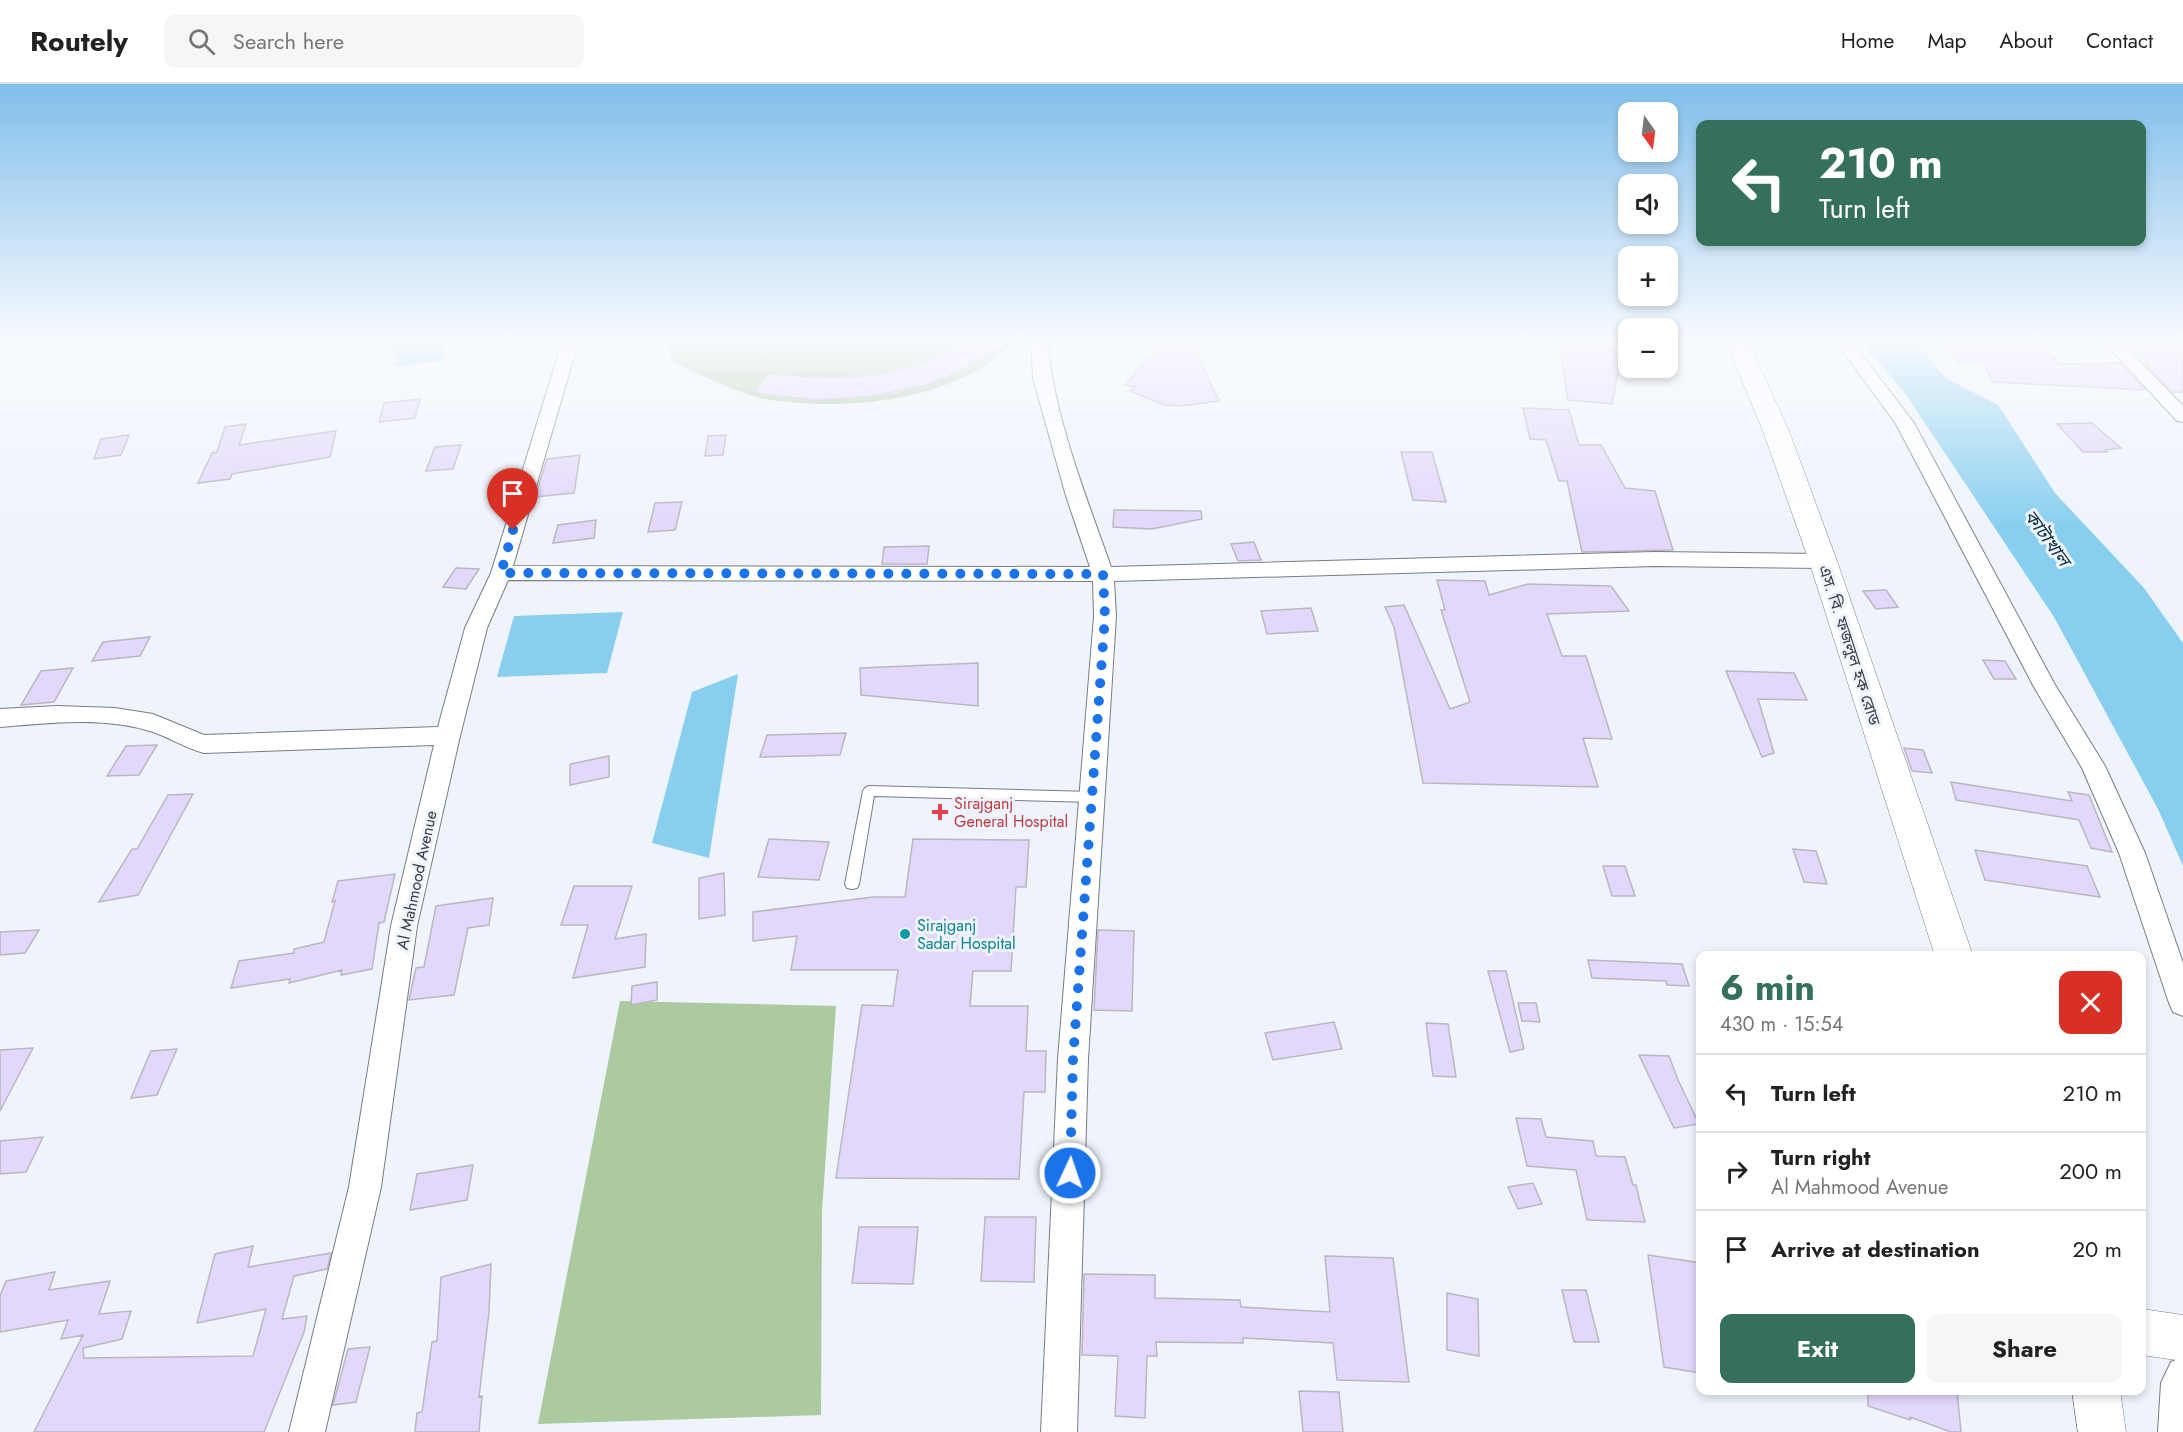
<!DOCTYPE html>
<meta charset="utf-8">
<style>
:root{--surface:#fff;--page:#f6f6f6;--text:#222;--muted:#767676;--line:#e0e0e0;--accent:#34705a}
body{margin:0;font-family:Jost,"Noto Sans Bengali",sans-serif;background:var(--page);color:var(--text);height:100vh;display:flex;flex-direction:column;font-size:22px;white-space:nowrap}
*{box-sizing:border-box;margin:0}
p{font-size:20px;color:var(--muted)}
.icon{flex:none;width:33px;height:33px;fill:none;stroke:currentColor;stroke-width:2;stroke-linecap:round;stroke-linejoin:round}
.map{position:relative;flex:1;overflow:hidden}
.sheet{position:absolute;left:1696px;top:867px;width:450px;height:444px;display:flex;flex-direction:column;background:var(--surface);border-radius:12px;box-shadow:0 3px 9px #0003}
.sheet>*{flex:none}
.hud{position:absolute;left:1696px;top:36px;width:450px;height:126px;border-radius:12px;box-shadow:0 3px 9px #0003;background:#34705a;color:#fff;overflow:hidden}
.needle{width:39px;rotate:166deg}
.buttons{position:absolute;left:1618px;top:18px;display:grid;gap:12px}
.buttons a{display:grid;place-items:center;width:60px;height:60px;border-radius:12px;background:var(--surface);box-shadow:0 3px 9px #0003;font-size:30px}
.pin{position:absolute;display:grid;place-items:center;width:51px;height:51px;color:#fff;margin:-62px -26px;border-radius:50% 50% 50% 0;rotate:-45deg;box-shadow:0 0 6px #0007}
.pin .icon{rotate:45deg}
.me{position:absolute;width:66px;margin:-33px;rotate:3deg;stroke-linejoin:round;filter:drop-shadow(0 0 4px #0008)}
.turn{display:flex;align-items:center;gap:21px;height:126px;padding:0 24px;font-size:27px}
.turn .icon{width:78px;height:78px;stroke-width:2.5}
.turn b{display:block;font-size:42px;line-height:51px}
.round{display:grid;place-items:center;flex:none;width:63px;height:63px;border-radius:12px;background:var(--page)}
.headline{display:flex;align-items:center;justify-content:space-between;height:102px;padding:0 24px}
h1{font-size:36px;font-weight:700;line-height:45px;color:var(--accent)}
.primary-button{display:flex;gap:12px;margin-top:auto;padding:12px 24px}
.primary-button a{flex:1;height:69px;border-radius:12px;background:var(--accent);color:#fff;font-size:24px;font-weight:700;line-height:69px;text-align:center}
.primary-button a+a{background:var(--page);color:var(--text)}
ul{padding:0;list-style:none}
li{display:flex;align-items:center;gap:18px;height:78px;padding:0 24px;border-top:2px solid var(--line)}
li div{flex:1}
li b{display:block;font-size:22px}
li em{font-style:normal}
header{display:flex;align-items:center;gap:36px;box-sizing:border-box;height:84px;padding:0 30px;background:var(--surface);border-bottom:2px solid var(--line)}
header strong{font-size:28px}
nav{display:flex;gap:33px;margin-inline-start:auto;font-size:21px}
.search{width:420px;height:54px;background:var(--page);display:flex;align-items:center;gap:15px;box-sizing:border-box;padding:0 21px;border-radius:12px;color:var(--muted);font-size:22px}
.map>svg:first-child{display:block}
.green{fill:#accaa0}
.water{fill:#88cfef}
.building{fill:#e3d7fc;stroke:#bab7bf;stroke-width:1.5}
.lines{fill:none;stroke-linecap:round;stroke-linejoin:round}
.lane-casing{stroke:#787d83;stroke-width:2}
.street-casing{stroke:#787d83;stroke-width:2}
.secondary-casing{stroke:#787d83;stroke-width:1}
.lane{fill:#fff;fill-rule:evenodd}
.street{fill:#fff;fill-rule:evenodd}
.secondary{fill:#fff;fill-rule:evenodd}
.route{stroke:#1a73e8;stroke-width:10;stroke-dasharray:0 18}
.health-dot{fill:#e0444e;stroke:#eff4fc;stroke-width:2}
.culture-dot{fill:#0f9aa8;stroke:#eff4fc;stroke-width:2}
.labels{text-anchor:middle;stroke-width:6;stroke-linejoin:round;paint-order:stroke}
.street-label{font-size:16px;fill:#383b3e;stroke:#eff4fc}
.health-label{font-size:16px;fill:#be3a42;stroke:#eff4fc;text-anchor:start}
.culture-label{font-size:16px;fill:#0d838f;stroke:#eff4fc;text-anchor:start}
.water-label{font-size:18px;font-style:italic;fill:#0f313e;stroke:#eff4fc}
</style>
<header>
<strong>Routely</strong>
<div class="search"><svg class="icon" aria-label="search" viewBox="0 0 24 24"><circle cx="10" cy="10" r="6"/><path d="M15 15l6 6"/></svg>Search here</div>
<nav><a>Home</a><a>Map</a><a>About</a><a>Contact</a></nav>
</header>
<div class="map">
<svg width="2183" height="1348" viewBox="0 0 2183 1348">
<rect width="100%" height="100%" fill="#eff4fc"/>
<!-- green -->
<path class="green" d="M666 255H967C905 295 841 297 768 290L754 309C769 313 785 313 800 314 871 319 954 306 1006 255H1016C968 312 861 326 791 318 781 317 770 317 760 314 729 305 700 291 672 277Z
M620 917 836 922 822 1128 821 1331 538 1340Z"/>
<!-- water -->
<path class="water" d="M418 255 446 256 442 263 444 273 440 277 394 283 399 275 392 272 394 260Z
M1859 255H1913L1946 294 1998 321 2055 409 2144 504 2183 559V782L2158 725 2054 533 1905 309Z
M623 528 607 589 497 593 514 532Z
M738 590 709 774 652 759 692 608Z"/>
<!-- building -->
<path class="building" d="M968 255H1016L962 286 927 301 873 312 817 316 754 309 768 290 835 294 872 291 916 282 947 268Z
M1152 255H1190L1219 317 1182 322 1164 321 1130 307 1135 303 1126 301 1148 274H1154Z
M1558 255H1592L1596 263 1614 264 1619 284 1612 320 1568 316Z
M1938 255 2038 256 2060 280 2120 279 2145 306 1993 298 1982 278H1957Z
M2123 255H2175L2183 261V308H2172L2144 279H2149Z
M420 315 415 334 379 338 384 319Z
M1523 324 1569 326 1579 361H1601L1625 404 1655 407 1673 466 1582 468 1567 397H1559L1546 356 1530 355Z
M2092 339 2121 364 2105 366 2107 368H2083L2057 340Z
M246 340 239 361 336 347 330 373 232 390 230 395 198 399 212 369 217 368 225 343Z
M129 351 121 371 94 375 101 355Z
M726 351 723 371 705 372 708 352Z
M461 361 453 385 426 387 435 363Z
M1401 368H1432L1446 418 1413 416Z
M580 371 574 409 535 413 547 375Z
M682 418 675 446 648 448 655 419Z
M1114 426 1201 427 1202 435 1152 445 1113 443Z
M596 436 594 454 553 459 558 441Z
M1254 458 1261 476 1238 477 1231 460Z
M929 462 927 480H882L884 463Z
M456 484 479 485 466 505 443 503Z
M1437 496 1485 497 1489 511 1528 500 1611 502 1629 527 1547 530 1562 572H1586L1612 655 1583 654 1598 703 1423 699 1394 543 1385 523 1404 521 1450 625 1470 618 1441 526H1445Z
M1886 506 1898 523 1876 525 1863 507Z
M1311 524 1318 547 1267 550 1261 527Z
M150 553 140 572 92 577 103 558Z
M1983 576 2005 577 2016 595H1994Z
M978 579V622L861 611 860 584Z
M73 584 54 618 21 621 41 587Z
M1726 587 1794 589 1807 616 1758 615 1774 669 1762 673Z
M846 649 840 671 760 673 767 651Z
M157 661 139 691 107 692 126 662Z
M1904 664 1923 666 1932 689 1912 687Z
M609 672V693L570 701V680Z
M1951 698 2072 717 2068 708 2089 711 2112 768 2091 764 2079 736 1956 716Z
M193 710 138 811 99 818 132 765H137L168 711Z
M769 755 829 758 819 796 758 793Z
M913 755 1029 756 1026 803H1016L1011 887H973L970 922H1028L1026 967H1046L1045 1008H1024L1019 1095 836 1094 862 921 893 922 898 886H791L797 852 753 857V828L873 813H905Z
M1793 765 1816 767 1827 800 1804 798Z
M1975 766 2087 782 2100 813 1985 796Z
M1603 782H1625L1635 812H1612Z
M724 789 725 831 699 835V794Z
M395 790 384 838 379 839 372 885 341 891 342 886 289 899 290 895 231 904 239 877 294 869V865L324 858 335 817 332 818 338 797Z
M574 802H632L615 855 646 850 645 883 573 894 588 841H561Z
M493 814 489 841 468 844 454 911 409 916 416 884 424 883 436 822Z
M39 846 25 869 0 871V848Z
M1098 846 1134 847 1132 927 1094 926Z
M1588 876 1682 880 1689 902 1667 901 1666 897 1592 894Z
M1488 887H1506L1524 965 1510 968Z
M657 898V916L631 921 632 902Z
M1518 919H1536L1540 938 1522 937Z
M1334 938 1342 965 1273 976 1265 949Z
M1426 939 1448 940 1456 993 1433 992Z
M33 964 0 1027V966Z
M177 965 157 1011 131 1014 151 967Z
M1639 971 1669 972 1678 996 1699 1040 1674 1044Z
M1516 1034 1541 1035 1546 1053 1593 1057 1596 1072 1625 1073 1633 1101H1636L1645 1138 1587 1136 1576 1086 1527 1082Z
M43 1053 26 1088 0 1090V1057Z
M473 1081 467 1116 410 1126 417 1090Z
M1533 1099 1542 1120 1518 1125 1508 1103Z
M985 1133H1036L1034 1198 981 1197Z
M859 1143H918L913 1200 852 1199Z
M253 1162 248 1183 331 1169 327 1185 294 1192 282 1235 307 1232 304 1248 264 1348H34L83 1251 61 1255 68 1236 0 1248V1212L6 1197 55 1188 49 1206 110 1197 99 1230 131 1227 122 1255 83 1264 84 1274 253 1272 266 1225 197 1239 215 1170Z
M1648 1171 1701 1179V1289L1664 1283Z
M1325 1172 1393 1174 1409 1298 1337 1296 1333 1259 1243 1254V1259L1156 1258 1157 1272H1147L1145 1334 1115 1332 1118 1272 1082 1271 1084 1190 1155 1191V1214L1240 1216 1241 1223 1330 1228Z
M491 1180 489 1228 479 1313 482 1312 479 1348H415L417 1329 422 1328 432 1258 437 1257 441 1193Z
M1562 1206H1586L1599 1258H1574Z
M1447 1209 1478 1215 1479 1272 1447 1266Z
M370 1263 356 1318 333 1321 348 1265Z
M1868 1306H1957L1961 1348H1951L1910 1333V1336L1868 1322Z
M1299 1307 1339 1308 1343 1348H1303Z"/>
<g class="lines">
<defs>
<path id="lane" d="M869 702 1092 708 1096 710 1098 713 1096 716 1092 718 874 712 859 800 857 804 852 805 847 804 845 800 863 707 865 704Z"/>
<path id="street" d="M563 255H579L513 482 1090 483 1066 412 1033 294 1031 255H1047C1054 333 1085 409 1111 483L1655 468 1823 470 1830 472 1833 477 1830 482 1823 484 1655 482 1114 497 1116 532 1088 975 1077 1348H1041L1058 975 1094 532 1093 497 508 496 487 544 460 652 417 842 381 1103 325 1348H289L349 1103 391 842 434 661 204 669C186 664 170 654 153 648 105 632 49 639 0 643V625L57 622 115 624 153 630 204 651 438 643 465 544 491 489Z
M1834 255H1850L1914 339 2054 599 2105 682 2145 769 2183 879V932L2173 928 2169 919 2119 769 2082 684 2034 603 1896 340Z
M2101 255H2118L2183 322V338L2177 337Z
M2183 1273V1348H2158L2161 1299 2171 1278Z"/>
<path id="secondary" d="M1725 255H1747L1789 347 1837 477 1973 872H1935L1809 477 1763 347Z
M2142 1225 2183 1231V1277L2142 1271Z
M2072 1306H2120L2126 1348H2078Z"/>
</defs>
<!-- lane casing -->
<use href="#lane" class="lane-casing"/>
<!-- street casing -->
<use href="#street" class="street-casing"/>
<!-- secondary casing -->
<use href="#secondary" class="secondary-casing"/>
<!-- lane -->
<use href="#lane" class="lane"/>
<!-- street -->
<use href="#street" class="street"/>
<!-- secondary -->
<use href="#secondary" class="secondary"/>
</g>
<!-- sky -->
<linearGradient id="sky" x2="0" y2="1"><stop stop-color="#81bfeb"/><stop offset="0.58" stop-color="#f8fafe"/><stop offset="1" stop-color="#f8fafe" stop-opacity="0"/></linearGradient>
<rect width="2183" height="443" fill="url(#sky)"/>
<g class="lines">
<!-- route -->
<path class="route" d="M513 446 501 489 1103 490 1105 532 1073 975 1070 1089"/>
</g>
<!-- markers -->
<path class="health-dot" d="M937 719h6v6h6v6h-6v6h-6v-6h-6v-6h6z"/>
<circle class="culture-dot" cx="905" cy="850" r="6"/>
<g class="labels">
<!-- street labels -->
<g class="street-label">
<text transform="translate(1850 561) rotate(72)" y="6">এস. বি. ফজলুল হক রোড</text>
<text transform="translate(416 796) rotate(-78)" y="6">Al Mahmood Avenue</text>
</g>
<!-- health labels -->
<g class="health-label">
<text x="954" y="725">Sirajganj<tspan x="954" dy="18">General Hospital</tspan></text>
</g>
<!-- culture labels -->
<g class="culture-label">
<text x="917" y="847">Sirajganj<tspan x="917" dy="18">Sadar Hospital</tspan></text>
</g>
<!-- water labels -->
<g class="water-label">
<text transform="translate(2047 454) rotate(54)" y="6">কাটাখাল</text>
</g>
</g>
</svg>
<div class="buttons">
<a><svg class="needle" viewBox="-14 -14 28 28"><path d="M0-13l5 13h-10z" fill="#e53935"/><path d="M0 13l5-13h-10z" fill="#767676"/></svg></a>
<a><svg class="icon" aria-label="sound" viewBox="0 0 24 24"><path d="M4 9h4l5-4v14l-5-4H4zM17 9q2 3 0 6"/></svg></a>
<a>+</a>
<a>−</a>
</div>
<div class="pin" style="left:513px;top:446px;background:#d93025"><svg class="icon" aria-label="arrive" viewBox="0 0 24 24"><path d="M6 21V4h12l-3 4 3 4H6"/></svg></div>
<svg class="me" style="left:1070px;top:1089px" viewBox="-20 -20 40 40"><circle r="17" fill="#1a73e8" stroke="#fff" stroke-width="3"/><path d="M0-11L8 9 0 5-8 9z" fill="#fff"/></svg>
<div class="hud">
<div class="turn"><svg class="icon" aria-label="left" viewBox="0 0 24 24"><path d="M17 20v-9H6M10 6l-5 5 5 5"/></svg><div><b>210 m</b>Turn left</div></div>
</div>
<section class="sheet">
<div class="headline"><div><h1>6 min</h1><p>430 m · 15:54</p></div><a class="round" style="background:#d93025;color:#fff"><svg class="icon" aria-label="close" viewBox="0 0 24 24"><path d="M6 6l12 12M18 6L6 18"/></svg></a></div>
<ul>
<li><svg class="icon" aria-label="left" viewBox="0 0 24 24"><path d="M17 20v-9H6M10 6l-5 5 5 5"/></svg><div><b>Turn left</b></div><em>210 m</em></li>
<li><svg class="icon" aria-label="right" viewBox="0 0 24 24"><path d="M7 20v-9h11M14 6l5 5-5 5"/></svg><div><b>Turn right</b><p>Al Mahmood Avenue</p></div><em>200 m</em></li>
<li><svg class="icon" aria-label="arrive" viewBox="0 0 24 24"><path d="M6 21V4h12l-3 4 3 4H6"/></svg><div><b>Arrive at destination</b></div><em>20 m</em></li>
</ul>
<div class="primary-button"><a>Exit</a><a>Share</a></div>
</section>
</div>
